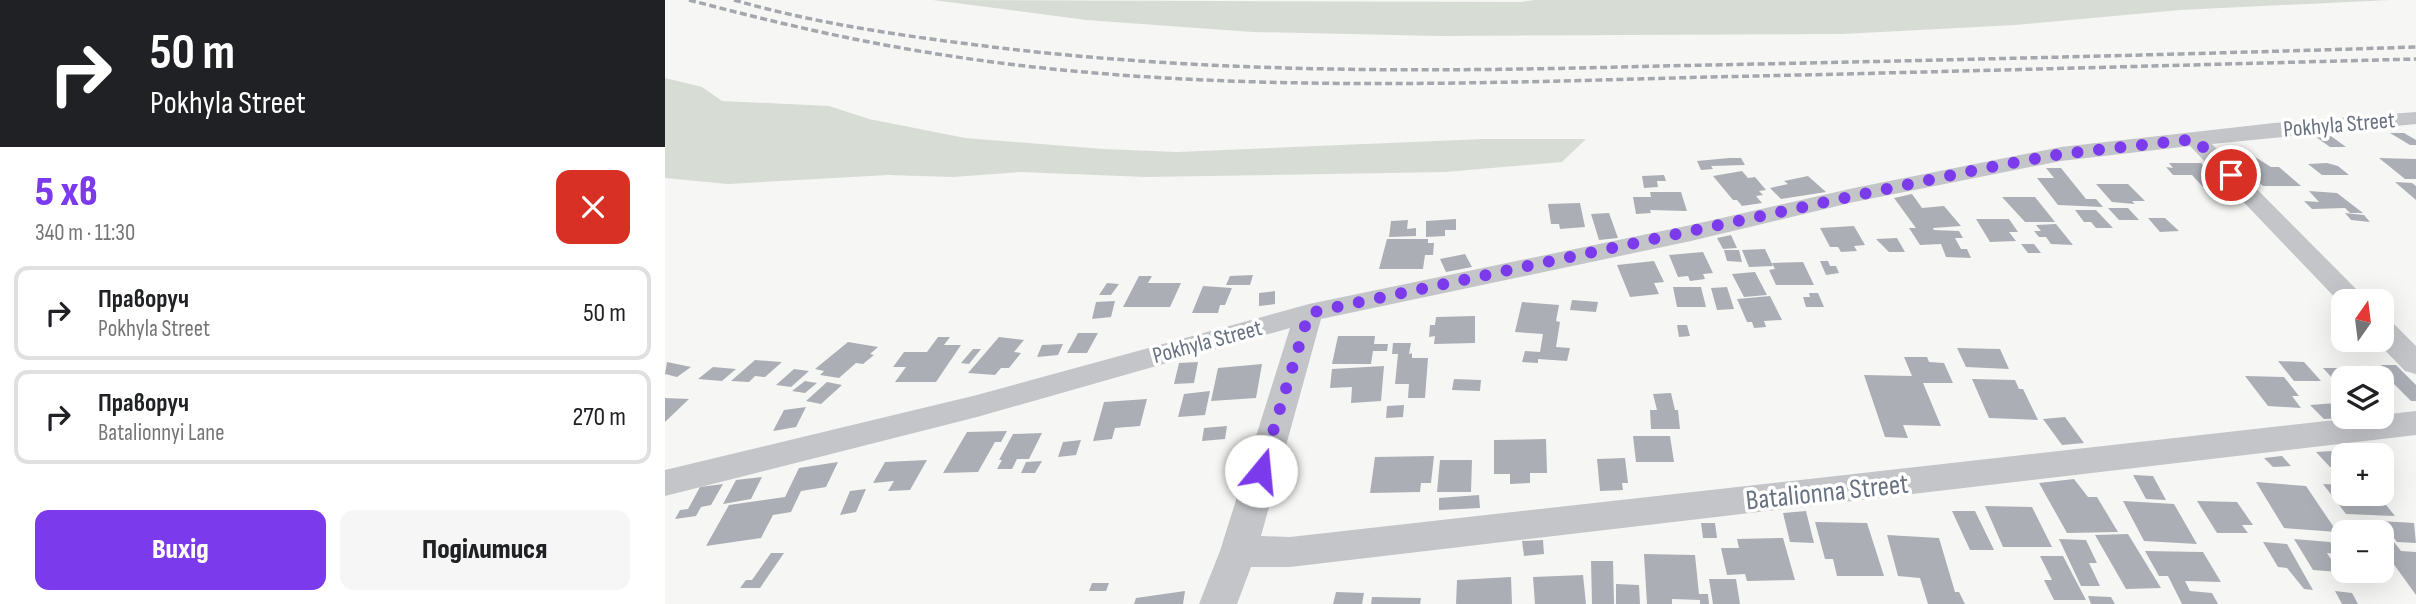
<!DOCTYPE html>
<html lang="uk">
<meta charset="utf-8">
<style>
:root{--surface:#fff;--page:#f6f6f6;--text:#202124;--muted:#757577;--line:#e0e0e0;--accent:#7c3aed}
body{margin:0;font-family:"Sofia Sans Condensed",sans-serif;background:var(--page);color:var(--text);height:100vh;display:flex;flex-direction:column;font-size:26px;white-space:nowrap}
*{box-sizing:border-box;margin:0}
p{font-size:23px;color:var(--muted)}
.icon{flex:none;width:38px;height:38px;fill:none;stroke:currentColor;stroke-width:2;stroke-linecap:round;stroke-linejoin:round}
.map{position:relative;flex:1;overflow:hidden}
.panel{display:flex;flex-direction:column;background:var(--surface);width:665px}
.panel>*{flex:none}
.top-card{background:#202124;color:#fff;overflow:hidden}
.needle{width:46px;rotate:14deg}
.controls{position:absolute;left:1666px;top:289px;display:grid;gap:14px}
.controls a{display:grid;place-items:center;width:63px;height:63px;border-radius:14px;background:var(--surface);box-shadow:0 7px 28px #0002;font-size:35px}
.pin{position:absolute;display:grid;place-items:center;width:60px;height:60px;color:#fff;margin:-30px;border:4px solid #fff;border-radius:50%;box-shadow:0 2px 7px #0007}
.me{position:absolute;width:77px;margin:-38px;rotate:17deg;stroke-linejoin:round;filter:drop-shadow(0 0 5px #0008)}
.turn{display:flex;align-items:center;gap:24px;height:147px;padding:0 35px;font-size:32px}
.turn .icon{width:91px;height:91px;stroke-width:2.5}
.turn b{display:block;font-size:49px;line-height:60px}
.round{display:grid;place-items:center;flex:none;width:74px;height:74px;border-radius:14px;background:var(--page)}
.headline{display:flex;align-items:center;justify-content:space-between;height:119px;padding:0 35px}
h1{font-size:42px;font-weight:800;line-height:52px;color:var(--accent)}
.primary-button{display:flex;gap:14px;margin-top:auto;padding:14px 35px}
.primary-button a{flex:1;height:80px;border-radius:14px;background:var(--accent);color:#fff;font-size:28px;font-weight:800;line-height:80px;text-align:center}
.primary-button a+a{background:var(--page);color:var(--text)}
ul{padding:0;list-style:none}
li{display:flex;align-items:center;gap:21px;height:94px;margin:0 14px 10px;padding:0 21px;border:4px solid var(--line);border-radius:14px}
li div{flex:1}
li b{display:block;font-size:26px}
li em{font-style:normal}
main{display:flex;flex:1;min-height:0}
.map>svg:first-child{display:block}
.green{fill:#d7ddd5}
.building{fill:#abafb5}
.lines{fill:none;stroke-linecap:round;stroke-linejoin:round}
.street{fill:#c3c5c8;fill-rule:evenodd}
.rail{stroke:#a4a7ad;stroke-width:3.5;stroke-dasharray:7 3.5;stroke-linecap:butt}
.route{stroke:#7c3aed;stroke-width:12;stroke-dasharray:0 21.6}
.labels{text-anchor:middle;stroke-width:7;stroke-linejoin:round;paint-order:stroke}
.street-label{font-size:23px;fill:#697281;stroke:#fff}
.near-street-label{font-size:28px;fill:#697281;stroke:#fff}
</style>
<main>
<section class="panel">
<div class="top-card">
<div class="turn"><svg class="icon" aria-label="right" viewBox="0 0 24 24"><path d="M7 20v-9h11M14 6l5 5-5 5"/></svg><div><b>50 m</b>Pokhyla Street</div></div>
</div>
<div class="headline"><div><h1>5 хв</h1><p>340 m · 11:30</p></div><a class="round" style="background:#d93025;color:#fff"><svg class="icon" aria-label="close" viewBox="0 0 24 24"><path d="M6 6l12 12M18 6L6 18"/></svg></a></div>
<ul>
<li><svg class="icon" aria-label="right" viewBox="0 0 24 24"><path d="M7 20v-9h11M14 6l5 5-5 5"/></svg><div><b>Праворуч</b><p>Pokhyla Street</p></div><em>50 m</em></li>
<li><svg class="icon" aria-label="right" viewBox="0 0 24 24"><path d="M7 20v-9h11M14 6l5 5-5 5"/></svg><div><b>Праворуч</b><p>Batalionnyi Lane</p></div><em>270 m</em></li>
</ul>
<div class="primary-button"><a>Вихід</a><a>Поділитися</a></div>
</section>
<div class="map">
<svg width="1751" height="604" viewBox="0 0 1751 604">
<rect width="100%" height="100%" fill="#f6f6f4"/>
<!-- green -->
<path class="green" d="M268 0 856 2 870 0H1725L1515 10 1350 25 1178 34 776 36 588 32 421 20Z
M0 78 37 87 57 101 164 106 204 119 300 138 438 149 512 152 818 139H921L897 162 781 172 481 177 355 172 288 177 223 175 63 184 0 178Z"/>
<!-- building -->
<path class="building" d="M1725 133H1739L1751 140V145H1745Z
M1666 136 1681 147H1665L1651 137Z
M1587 155 1606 167H1614L1636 186H1598L1564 156Z
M1064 158H1076L1080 165 1046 166 1048 169 1036 170 1032 161Z
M1714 158 1751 159V179H1740Z
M1504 163H1536L1559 187H1538L1527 175H1508L1501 167 1508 168Z
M1662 163 1673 166 1684 175H1657L1643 164Z
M1381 168H1396L1421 199H1431L1438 207 1393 205 1372 178H1389Z
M1077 171 1083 178 1090 177 1101 190 1094 191 1098 195 1091 196 1097 203 1077 206 1072 200H1068L1048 176Z
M999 175 1001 181H992L993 187 979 188 977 176Z
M1143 176 1161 192 1116 199 1105 188 1123 184 1119 181Z
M1730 182 1747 183 1751 186V200Z
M1431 184H1463L1480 201H1467L1470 204 1447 202Z
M1644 191 1672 193 1698 213H1685L1680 208 1647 209 1639 201 1654 202Z
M985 192H1016L1022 211 985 210 986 213 971 214 968 197H986Z
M1247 194 1257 208 1279 206 1296 226 1268 228 1269 230 1294 231 1298 238H1290L1296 249H1302L1306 258 1281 257 1276 244 1255 245 1244 228H1251L1229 198Z
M1337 197H1370L1390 222H1360Z
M915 203 920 227 895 229 894 224H886L883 204Z
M1443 208H1463L1474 220H1454Z
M1410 210H1431L1448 228H1431L1426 222H1419Z
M944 213 953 238 934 240 926 214Z
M1680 213 1699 215 1705 222 1686 220Z
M1483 218H1500L1514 231 1495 232Z
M791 219V230H780V236L761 237V221Z
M1311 219H1344L1353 232H1344L1351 241 1325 242Z
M743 220 742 229 751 228V236L724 237 726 221Z
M1391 224 1408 245 1386 244 1381 237H1374L1369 231H1376L1371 225Z
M1189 226 1200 245 1189 246 1192 251 1176 252 1173 247H1165L1155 228Z
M1066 235 1072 248 1058 249 1052 238Z
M1232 238 1240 252H1224L1211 239Z
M722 239H763V243H769L768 255H760L758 269H714Z
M1356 244H1369L1376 253H1363Z
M1100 249 1108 266 1084 267 1077 250Z
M1059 250H1074L1077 262 1062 261Z
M1038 252 1048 273 1038 274 1040 279 1025 281 1023 276 1013 277 1004 255Z
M800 254 807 267 781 272 775 259Z
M989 261 999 282 989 283 994 294 965 297 952 265Z
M1155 261H1163L1165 266H1171L1174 273 1161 275Z
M1138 262 1149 285H1111L1104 270 1110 269 1107 263Z
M1090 272 1102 295 1079 297 1067 274Z
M588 275 585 285H561L565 276Z
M474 276H487L483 283H516L505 307H458Z
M442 283 454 284 446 295H434Z
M538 286 567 288 560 305H555L553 313H527Z
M1008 287H1036L1041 307H1012Z
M1062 287 1069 309 1052 310 1046 288Z
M610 291V304L594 306V293Z
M1144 293H1153L1159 307H1141L1138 297H1145Z
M1105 296 1117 320 1099 321 1101 327 1089 328 1087 322H1082L1072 299Z
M907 300 933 302 931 312 905 310Z
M450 301 446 317 427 319 431 302Z
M857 302 894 305 891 321 895 322 891 347 905 348 902 361 873 359V363L857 362 860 351 875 352 878 334 850 332Z
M810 316V343L769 344 770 336 764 337 765 325H770L771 317Z
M1012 325H1022L1025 336 1014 337Z
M413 333H433L422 353H402Z
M673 336H710L709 344H723L722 351H708L706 364H667Z
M273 337H285L279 345H296L271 382H230L241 367H228L239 352H262Z
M334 337 359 340 349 352 356 353 344 368H336L330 375 303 373Z
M183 342 213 347 205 354 209 355 198 364 191 363 174 378 155 375 159 371 150 369Z
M728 343H746L744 354 747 353V358H763L760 398H743L744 384H730L733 354H727Z
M398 344 393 355 372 357 377 345Z
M1292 348 1335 349 1344 369 1301 367Z
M308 349H316L304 364 296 363Z
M1239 357H1262L1264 362 1279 363 1288 383H1258L1276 426 1238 425 1243 438 1220 437 1199 375 1247 376Z
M90 360 117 362 100 377 90 376 84 382 66 381Z
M1613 361 1639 362 1656 381H1629Z
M2 362 26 367 12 377 0 374Z
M533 362 529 383 509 384 514 363Z
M597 364 591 398 546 401 553 368Z
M1716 365H1731L1751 385V401H1746L1715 370H1721Z
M719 366 716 401 686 403 687 387 665 388 667 369Z
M48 367 71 369 57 381 33 379Z
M1658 368H1697L1707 378H1678V390Z
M129 369 144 371 126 387 111 385Z
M1580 376 1619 377 1634 396H1627L1636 408 1603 406Z
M789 379 816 380 815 391 787 390Z
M1307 379 1350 380 1354 389H1358L1373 420 1324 418Z
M140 381 152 383 140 393 127 391Z
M162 382 177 385 156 404 141 401Z
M545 391 540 415 513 417 519 394Z
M1006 393 1010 410H1013L1015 429H986L985 410H992L988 394Z
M0 398 24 399 0 422Z
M482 399 475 426 450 428 447 439 428 441 439 402Z
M1671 403 1678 410V418L1659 419 1645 405Z
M739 405 738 417 721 418 722 406Z
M141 407 131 427 108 431 119 410Z
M1400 417 1419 443 1397 445 1378 419Z
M562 426 560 439 537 441 539 428Z
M342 431 336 442H330L313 472 278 473 302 432Z
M377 433 364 459H352L347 469H332L337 460H334L348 434Z
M968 436H1005L1009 462H971Z
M881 439 882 473H865V483L845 484V474H829V440Z
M416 440 411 455 393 457 398 442Z
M1666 451 1678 464V467H1665L1651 452Z
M769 456 766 483H756L755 492 705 493 710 457Z
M1617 456 1626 466 1608 467 1599 458Z
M960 458 963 483H957L958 490 935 491 932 459Z
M262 460 245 490 223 491 229 481 208 483 220 462Z
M775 460H807L806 492H772Z
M377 461 370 473H356L361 462Z
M173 462 161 487 136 491 126 512 108 515 96 538 41 546 64 505 120 497 134 468Z
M1468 475 1488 476 1501 500 1481 499Z
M97 477 86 499 58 504 71 480Z
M1409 479 1423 497H1432L1453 532 1402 533 1374 483Z
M1591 482 1641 486 1672 532 1619 528Z
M58 484 46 505 36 507 31 516 10 519 15 510 23 509 35 487Z
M1658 484 1678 485V494L1713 495 1730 516 1681 514Z
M201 489 191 512 175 515 185 491Z
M814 495 815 508 774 510V498Z
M1458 501 1509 504 1532 544 1479 541Z
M1532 501 1572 502 1588 525H1577L1583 533H1552Z
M1320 506 1367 507 1387 547H1338Z
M1141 511 1149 543 1125 542 1118 513Z
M1287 511H1310L1329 550H1305Z
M1716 521 1749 523 1751 543 1732 542Z
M1150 522 1202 523 1219 576H1172L1168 559H1160Z
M1036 523H1050L1052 538H1038Z
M1463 534 1496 588 1461 589 1430 535Z
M1222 535 1274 538 1290 592H1294L1300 604H1263L1255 578 1233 576Z
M1118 538 1130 580 1082 581 1080 574 1062 575 1056 548H1074L1072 539Z
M1394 539 1421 540 1432 563H1424L1435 586H1416Z
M1629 539 1665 542 1673 554 1662 553 1674 572 1648 570Z
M878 540 879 554 859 556 857 541Z
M1717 541 1729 542 1736 551 1751 552V595L1717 548Z
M1598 542 1622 544 1648 590 1639 589 1622 568 1613 567Z
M1480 551 1538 552 1556 582 1520 581 1525 591 1547 593 1553 604H1517L1503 576H1494Z
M106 553H119L95 588H75L81 580H87Z
M979 554 1030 555 1034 594H1043L1044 604H1035V600L1007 599V604H982Z
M1375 556H1398L1421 600H1389L1379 580H1387Z
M926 561H948L949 604H927Z
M918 575 921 604H870L868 577Z
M846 577 847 604H791L792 580Z
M1044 579H1071L1075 604H1048Z
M427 583H444L441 591H424Z
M951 584 974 585 975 604H951Z
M520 591 518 604H469L471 598Z
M1670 591 1687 593 1693 604H1677Z
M671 592 699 593 697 604H668Z
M1423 596 1446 597 1450 604H1426Z
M707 597 756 598 755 604H706Z"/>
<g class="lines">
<!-- street -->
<path class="street" d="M1751 112V124L1547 144 1703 301H1678V306L1525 146 1396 161 1189 202 1026 241 656 319 596 536 625 537 1751 411V435L625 567H586L572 604H534L555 551 625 328 312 417 0 496V470L312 395 644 304 1026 225 1189 188 1396 147 1609 123Z
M1717 320 1727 322 1751 346V374L1740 371 1710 340H1717Z"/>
<!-- rail -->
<path class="rail" d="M24 0C100 20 176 38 254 51 514 95 783 84 1045 77 1280 72 1516 65 1751 59
M69 0C156 25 246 37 336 48 555 74 776 72 996 66 1248 61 1500 55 1751 47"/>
</g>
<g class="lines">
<!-- route -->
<path class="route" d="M596 471 644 313 1315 169 1396 154 1530 139 1566 175"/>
</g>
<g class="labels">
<!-- street labels -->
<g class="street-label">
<text transform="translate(1674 124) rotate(-5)" y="8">Pokhyla Street</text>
<text transform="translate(542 341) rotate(-15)" y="8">Pokhyla Street</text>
</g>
<!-- near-street labels -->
<g class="near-street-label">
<text transform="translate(1162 491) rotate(-6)" y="10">Batalionna Street</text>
</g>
</g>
</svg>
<div class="controls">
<a><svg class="needle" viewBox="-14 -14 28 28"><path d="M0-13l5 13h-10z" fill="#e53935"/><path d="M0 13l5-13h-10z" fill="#757577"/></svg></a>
<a><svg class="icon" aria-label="layers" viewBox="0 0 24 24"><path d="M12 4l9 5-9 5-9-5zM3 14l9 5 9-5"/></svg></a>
<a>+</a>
<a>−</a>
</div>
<div class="pin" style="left:1566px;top:175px;background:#d93025"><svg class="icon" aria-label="arrive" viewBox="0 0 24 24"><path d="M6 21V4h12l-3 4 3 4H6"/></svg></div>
<svg class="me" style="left:596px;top:471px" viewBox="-20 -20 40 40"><circle r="19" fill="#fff"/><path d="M0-13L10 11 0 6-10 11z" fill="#7c3aed"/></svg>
</div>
</main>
